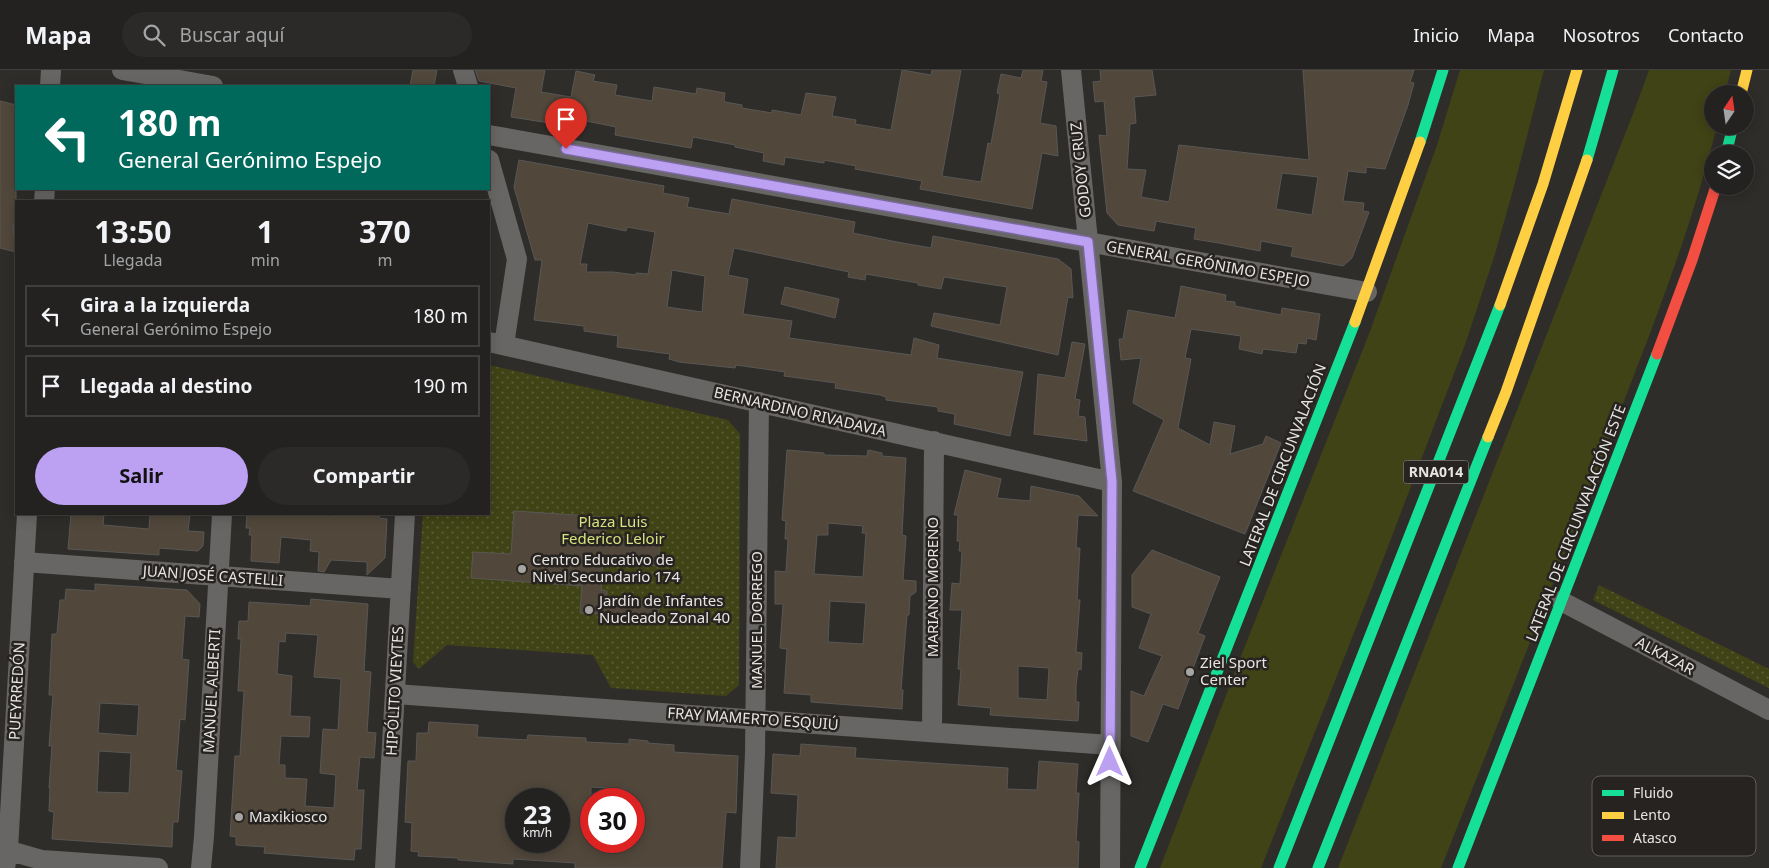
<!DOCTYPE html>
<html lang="es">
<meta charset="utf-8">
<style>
:root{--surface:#232220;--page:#2b2a29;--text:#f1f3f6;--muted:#a3a4a5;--line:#403f3e;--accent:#bca0f2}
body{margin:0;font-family:"Noto Sans",sans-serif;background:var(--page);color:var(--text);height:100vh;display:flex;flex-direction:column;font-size:19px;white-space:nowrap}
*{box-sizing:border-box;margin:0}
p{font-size:16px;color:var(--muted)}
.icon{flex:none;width:28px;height:28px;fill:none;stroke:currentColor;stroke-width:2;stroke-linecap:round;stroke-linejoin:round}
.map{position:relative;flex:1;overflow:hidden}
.side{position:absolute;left:15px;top:130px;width:475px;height:315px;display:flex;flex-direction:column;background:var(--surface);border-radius:0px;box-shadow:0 2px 12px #0003,0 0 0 1px var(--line)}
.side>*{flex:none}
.hud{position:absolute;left:15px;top:15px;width:475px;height:105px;border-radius:0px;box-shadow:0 2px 12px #0003,0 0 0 1px var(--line);background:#00695c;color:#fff;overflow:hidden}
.needle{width:32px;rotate:13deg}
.controls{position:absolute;left:1704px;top:15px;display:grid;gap:10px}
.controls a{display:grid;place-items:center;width:50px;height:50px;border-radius:50%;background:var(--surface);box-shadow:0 2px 12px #0003,0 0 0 1px var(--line);font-size:25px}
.speed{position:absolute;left:505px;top:718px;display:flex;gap:10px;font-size:25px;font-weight:700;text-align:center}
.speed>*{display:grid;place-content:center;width:65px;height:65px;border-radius:50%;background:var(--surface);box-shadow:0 2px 12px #0003,0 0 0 1px var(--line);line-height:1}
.speed small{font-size:12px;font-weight:400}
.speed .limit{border:8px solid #d22;background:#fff;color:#111}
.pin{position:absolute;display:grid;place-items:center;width:42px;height:42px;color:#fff;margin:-51px -21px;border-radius:50% 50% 50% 0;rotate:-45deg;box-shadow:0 0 5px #0007}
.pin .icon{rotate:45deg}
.me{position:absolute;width:55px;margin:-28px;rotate:0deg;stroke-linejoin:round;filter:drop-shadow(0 0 4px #0008)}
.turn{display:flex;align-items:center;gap:18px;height:105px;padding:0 20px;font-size:22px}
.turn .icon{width:65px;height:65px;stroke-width:2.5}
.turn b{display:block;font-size:35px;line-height:42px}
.eta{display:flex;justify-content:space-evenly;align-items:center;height:85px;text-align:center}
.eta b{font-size:30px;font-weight:700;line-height:35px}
.action{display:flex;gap:10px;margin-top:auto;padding:10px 20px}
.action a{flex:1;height:58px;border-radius:30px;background:var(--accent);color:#111;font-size:20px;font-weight:700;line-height:58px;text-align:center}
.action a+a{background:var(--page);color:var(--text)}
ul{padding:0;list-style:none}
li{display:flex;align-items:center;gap:15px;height:62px;margin:0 10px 8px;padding:0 10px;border:2px solid var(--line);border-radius:0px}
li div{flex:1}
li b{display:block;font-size:19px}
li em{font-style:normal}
header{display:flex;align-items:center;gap:30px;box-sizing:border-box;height:70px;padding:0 25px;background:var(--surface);border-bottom:1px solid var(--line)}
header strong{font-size:24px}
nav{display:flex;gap:28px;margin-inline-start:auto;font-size:18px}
.search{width:350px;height:45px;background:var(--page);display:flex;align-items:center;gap:12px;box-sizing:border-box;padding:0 18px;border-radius:28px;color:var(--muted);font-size:19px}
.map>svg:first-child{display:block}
.grass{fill:#404315}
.park{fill:url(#park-dots)}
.building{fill:#51473b;stroke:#595755;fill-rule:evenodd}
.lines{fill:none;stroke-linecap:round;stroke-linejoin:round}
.street{stroke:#676665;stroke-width:20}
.fast{stroke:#16e098;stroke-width:11}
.slow{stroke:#ffcf43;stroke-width:11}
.jam{stroke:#f24e42;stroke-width:11}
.route-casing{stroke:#7a689d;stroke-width:12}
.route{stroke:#bca0f2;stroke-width:9}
.poi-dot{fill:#a7a5a2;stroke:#262320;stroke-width:2}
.labels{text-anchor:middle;stroke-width:5;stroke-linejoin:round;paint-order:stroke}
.shield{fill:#262320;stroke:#adaba8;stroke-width:1}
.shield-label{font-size:14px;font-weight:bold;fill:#e7e5e3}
.street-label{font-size:15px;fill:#e7e5e3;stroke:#262320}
.park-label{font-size:15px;fill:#d7e37e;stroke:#262320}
.poi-label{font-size:15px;fill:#e7e5e3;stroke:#262320;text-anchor:start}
.key{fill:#262320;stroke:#605d5a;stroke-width:1}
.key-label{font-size:14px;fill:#e7e5e3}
</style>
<header>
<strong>Mapa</strong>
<div class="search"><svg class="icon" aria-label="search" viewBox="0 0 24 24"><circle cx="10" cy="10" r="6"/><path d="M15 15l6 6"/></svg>Buscar aquí</div>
<nav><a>Inicio</a><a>Mapa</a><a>Nosotros</a><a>Contacto</a></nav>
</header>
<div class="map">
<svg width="1769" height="798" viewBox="0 0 1769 798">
<defs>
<pattern id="park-dots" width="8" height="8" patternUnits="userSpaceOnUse" patternTransform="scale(1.25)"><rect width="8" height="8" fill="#404315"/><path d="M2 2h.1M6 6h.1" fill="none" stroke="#5c5e37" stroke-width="1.8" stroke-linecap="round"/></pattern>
</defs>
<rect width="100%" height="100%" fill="#2f2d2a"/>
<!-- grass -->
<path class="grass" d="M1460 0H1544L1513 120 1495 184 1466 272 1384 487 1261 798H1160L1243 581 1369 264 1437 75Z
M1649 0H1731L1725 24H1712V56H1717C1688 173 1641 286 1598 398 1546 531 1494 665 1441 798H1338L1636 36Z"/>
<!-- park -->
<path class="park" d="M489 295 728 350 740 364 739 615 726 626 611 618 593 585 447 575 419 599 413 592 423 444H489Z
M1599 515 1769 599V618L1593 530Z"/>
<!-- building -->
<path class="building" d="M413 0H437L434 16H410Z
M475 0H545L541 22 571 27 576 1 595 5 593 11 617 15 615 25 652 31 654 17 696 24 697 18 725 23 724 30 725 32 742 35V38L772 43V40L801 45 806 23 836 27 832 46 856 50 855 54 891 60 902 0 931 5 932 0H961L942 106 981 112 988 73 991 74 1000 24 997 23 1001 4 1021 8 1023 0H1043L1041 11 1047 12 1040 53 1056 56 1058 86 1042 83 1032 139 920 119 922 111 855 99 856 96 824 90V93L785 87 784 95 763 91 764 83 735 77V75L693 67 691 78 615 65 616 57 586 51V56L560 52 556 54 511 47 516 18 479 11Z
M1100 0H1152L1156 25 1134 27 1136 53 1130 54 1127 99 1146 100 1141 127 1169 132 1179 75 1309 90 1303 0H1414L1410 12 1414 13 1408 35 1385 99 1366 97V103L1348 101 1343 131 1364 133 1363 141 1369 142 1352 188 1343 196 1291 186 1293 177 1261 171 1260 181 1219 173 1194 169 1196 158 1156 151 1154 161 1118 155 1107 143 1099 65 1107 66 1104 31 1095 32 1093 12 1101 11ZM1282 103 1318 107 1312 145 1276 139Z
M0 31 16 35V155H13L16 182 0 178Z
M519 90 664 116 663 123 689 128 687 137 729 144 732 129 855 152 853 163 897 172 931 178 933 166 1058 189 1071 199 1073 228 1068 227 1058 285 931 256 934 243 1000 255 1007 217 944 207 941 219 918 215V213L866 204 865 210 848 207 849 202 734 178 728 205 748 209 743 244 792 251 789 268 911 285 914 268 939 275 937 288 1023 302 1010 366 954 354 955 344 938 341V337L886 330V327L880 325 835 318 836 313 784 306 785 302 736 295 735 298 679 292 669 289 670 284 617 277 618 266 584 261V256L534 250 542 190H535L514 117ZM588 153 626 161 627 157 655 162 648 204 636 203V205L613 202H586L587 194H580ZM672 200 705 206 702 242 667 237Z
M1181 216 1226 225 1225 231 1235 232V236L1281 245 1282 238 1320 244 1316 270 1307 268 1306 274 1298 273 1296 283 1263 279 1262 284 1239 279 1241 266 1191 259 1185 288 1191 289 1178 358 1210 375 1214 352 1235 356 1230 384 1263 374 1266 366 1281 373 1245 464 1133 421 1164 350 1133 333 1141 288 1121 290 1119 269H1123L1128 240 1175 248Z
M785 217 839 229 835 248 781 234Z
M1072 272 1085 274 1075 329 1080 330 1078 346 1085 347 1087 371 1034 364 1038 304 1065 308Z
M787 380 824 383V385L867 386 868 380 882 383V386L906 388 902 465 906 466 903 510 916 511V522L910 526 909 545H907L901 620H903L902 639 811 632V625L784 623 787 579 780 578 783 534H775V501L786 502 788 469H785L786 451 782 450ZM828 453 863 456 862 463H866L863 507 814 504 817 465H828ZM830 531 866 533 863 574 828 572Z
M965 400 1001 409 997 428 1030 431 1031 416 1079 426 1098 446 1078 445 1076 478H1080L1077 530H1080L1076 582 1082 583 1081 600 1078 599 1076 616V632H1079L1078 651 990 645 991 638 958 635 961 599H958L962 540H950L952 513 960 514 962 481H959L960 471H957L958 445H954ZM1018 596 1049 598 1047 630 1018 628Z
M514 441 606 447 605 465 660 469 658 496 603 491 601 520 607 521V527L660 530 658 547 580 543 582 516 471 508 473 482 511 484Z
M71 444H104L103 455 149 459 150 444H190L188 461 204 462 203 476 198 481 159 478V485L68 479Z
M247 444H310L336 446V444H379V448L387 449 385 488 367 505V492L331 490 324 502 318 501 319 482 310 481 311 470 281 467 279 493 251 491 252 465H249L250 458H246Z
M1152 480 1220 507 1198 563 1205 566 1178 639 1163 634 1148 672 1131 666V621L1144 626 1162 586 1139 578 1151 544 1132 537V505Z
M95 514 187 520 200 534 199 547 185 546 182 589 189 590 185 650 180 649 178 675 176 700 182 701 178 752H173L172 777 52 769 54 742 49 741 50 718H49L52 676H49L53 625H49L52 564H57L60 530H65L66 519 95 521ZM100 633 139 635 137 666 98 663ZM99 681 131 683 129 723 97 722Z
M311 529 368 534 364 601 371 602 367 662 376 663 374 688 360 687 357 720H364L361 779H355L354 790 264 783 265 777 236 775V767L230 766 235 686H240L244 621H238L241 569H238L239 551H248L249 532 310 536ZM286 563 318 565 314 607 341 609 338 660 323 659 320 703 336 705 334 738 305 736 307 709 285 708V695H279L281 666 309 667 310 647 290 646 292 606 277 604 279 571 285 572Z
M429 652 478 655 477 667 527 670 528 665 586 668V672L629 674V669L648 671V673L674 675V682L738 686 736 743 726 742 722 798H575V793L513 789V794L458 790V788L418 786 419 782 411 781 412 753 405 752 408 691H416L417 663H428ZM591 717 626 719 625 729H634V771H591ZM516 729H559V771H516Z
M801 674 856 678 855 688 1008 698 1007 719 1037 720 1039 691 1078 694 1076 723H1079L1076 771 1079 772 1078 798H776L778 767 796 768 798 725 771 723 773 684 800 686Z"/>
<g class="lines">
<!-- street -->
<path class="street" d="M122 0 213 16
M463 0 468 16
M1071 0 1112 412 1110 798
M50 16 51 0
M489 65 1367 222
M489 90 517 189 504 275
M44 131 45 119
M489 272 1112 412
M24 492 401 519
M1561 531 1769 640
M395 624 1110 675
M932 662 934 371
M0 778 42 790 158 798
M5 798 8 780 27 444
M201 798 204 767 222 444
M385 798 405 444
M750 798 755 683 759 332"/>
<!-- fast -->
<path class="fast" d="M1420 72 1443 0
M1726 84 1733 56
M1587 90 1613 0
M1140 798 1355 252
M1279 798 1500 235
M1318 798 1488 367
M1458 798 1657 284"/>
<!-- slow -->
<path class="slow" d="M1741 24 1747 0
M1500 235 1543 114 1577 0
M1355 252 1420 72
M1488 367 1506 322 1587 90"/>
<!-- jam -->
<path class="jam" d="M1657 284 1692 190 1716 116"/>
</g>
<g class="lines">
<defs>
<path id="route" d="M566 79 1088 172 1112 412 1110 692"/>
</defs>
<!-- route casing -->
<use href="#route" class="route-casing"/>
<!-- route -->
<use href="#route" class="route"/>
</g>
<!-- markers -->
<g class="poi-dot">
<circle cx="522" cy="499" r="5"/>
<circle cx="589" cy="540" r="5"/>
<circle cx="1190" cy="602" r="5"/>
<circle cx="239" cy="747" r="5"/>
</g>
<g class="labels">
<!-- shield labels -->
<rect class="shield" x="1403.5" y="390.5" width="65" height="23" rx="4"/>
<g class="shield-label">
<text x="1436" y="407">RNA014</text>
</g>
<!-- street labels -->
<g class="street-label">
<text transform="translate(1081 100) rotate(-96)" y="5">GODOY CRUZ</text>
<text transform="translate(1208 194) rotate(10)" y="5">GENERAL GERÓNIMO ESPEJO</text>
<text transform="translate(800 342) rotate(13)" y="5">BERNARDINO RIVADAVIA</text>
<text transform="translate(1283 395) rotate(-69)" y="5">LATERAL DE CIRCUNVALACIÓN</text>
<text transform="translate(1576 453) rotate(-69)" y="5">LATERAL DE CIRCUNVALACIÓN ESTE</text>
<text transform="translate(213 506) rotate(4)" y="5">JUAN JOSÉ CASTELLI</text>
<text transform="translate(933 517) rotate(-90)" y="5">MARIANO MORENO</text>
<text transform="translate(757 550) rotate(-90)" y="5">MANUEL DORREGO</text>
<text transform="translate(1665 586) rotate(28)" y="5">ALKAZAR</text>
<text transform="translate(17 621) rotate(-87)" y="5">PUEYRREDÓN</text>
<text transform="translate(212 621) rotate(-87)" y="5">MANUEL ALBERTI</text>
<text transform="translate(395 621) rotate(-87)" y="5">HIPÓLITO VIEYTES</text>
<text transform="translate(753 649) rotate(4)" y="5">FRAY MAMERTO ESQUIÚ</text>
</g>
<!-- park labels -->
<g class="park-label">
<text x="613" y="457">Plaza Luis<tspan x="613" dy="17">Federico Leloir</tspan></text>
</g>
<!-- poi labels -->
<g class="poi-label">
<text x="532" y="495">Centro Educativo de<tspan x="532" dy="17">Nivel Secundario 174</tspan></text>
<text x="599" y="536">Jardín de Infantes<tspan x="599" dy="17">Nucleado Zonal 40</tspan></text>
<text x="1200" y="598">Ziel Sport<tspan x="1200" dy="17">Center</tspan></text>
<text x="249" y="752">Maxikiosco</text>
</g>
</g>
<!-- legend -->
<rect x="1592" y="706" width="164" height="80" rx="8" class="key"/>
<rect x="1602" y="720" width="22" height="6" fill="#16e098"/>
<rect x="1602" y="742" width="22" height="7" fill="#ffcf43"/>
<rect x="1602" y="765" width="22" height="6" fill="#f24e42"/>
<g class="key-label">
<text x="1633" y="728">Fluido</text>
<text x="1633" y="750">Lento</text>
<text x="1633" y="773">Atasco</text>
</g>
</svg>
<div class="controls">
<a><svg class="needle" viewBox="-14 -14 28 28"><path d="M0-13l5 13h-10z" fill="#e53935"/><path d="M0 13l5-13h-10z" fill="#a3a4a5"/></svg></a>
<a><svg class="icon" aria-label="layers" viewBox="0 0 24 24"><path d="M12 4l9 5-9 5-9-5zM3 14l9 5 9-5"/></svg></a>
</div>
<div class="speed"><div>23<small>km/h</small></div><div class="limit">30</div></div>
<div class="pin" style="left:566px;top:79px;background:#d93025"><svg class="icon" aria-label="arrive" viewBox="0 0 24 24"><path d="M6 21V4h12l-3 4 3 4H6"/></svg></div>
<svg class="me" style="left:1110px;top:692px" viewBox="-20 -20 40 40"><path d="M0-17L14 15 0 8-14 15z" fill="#bca0f2" stroke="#fff" stroke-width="4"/></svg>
<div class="hud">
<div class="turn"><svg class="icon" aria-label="left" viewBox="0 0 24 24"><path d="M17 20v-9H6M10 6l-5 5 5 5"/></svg><div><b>180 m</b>General Gerónimo Espejo</div></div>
</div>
<section class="side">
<div class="eta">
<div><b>13:50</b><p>Llegada</p></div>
<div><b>1</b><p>min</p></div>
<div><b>370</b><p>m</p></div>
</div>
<ul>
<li><svg class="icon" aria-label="left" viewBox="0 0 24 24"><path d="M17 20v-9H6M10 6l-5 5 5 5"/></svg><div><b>Gira a la izquierda</b><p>General Gerónimo Espejo</p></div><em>180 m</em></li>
<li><svg class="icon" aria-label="arrive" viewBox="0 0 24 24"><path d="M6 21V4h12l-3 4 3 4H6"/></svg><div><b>Llegada al destino</b></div><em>190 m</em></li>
</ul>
<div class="action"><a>Salir</a><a>Compartir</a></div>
</section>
</div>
